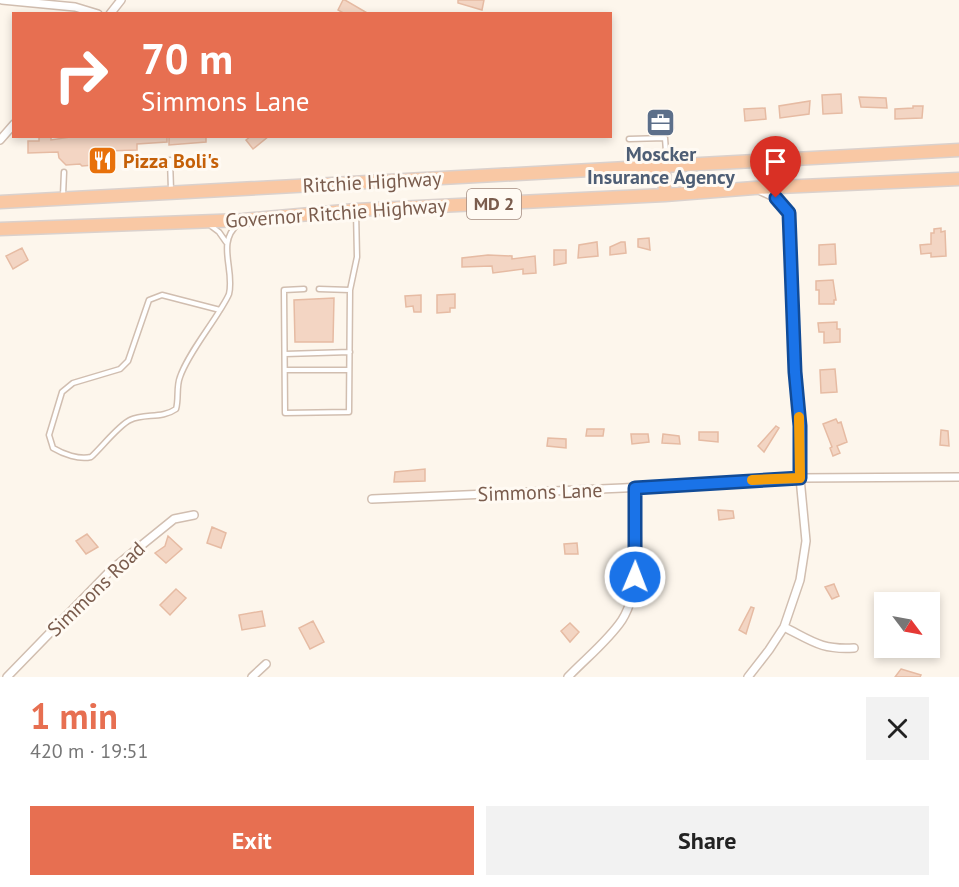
<!DOCTYPE html>
<meta charset="utf-8">
<style>
:root{--surface:#fff;--page:#f2f2f2;--text:#222;--muted:#767676;--accent:#e76f51}
body{margin:0;font-family:"PT Sans",sans-serif;background:var(--page);color:var(--text);height:100vh;display:flex;flex-direction:column;font-size:22px;white-space:nowrap}
*{box-sizing:border-box;margin:0}
p{font-size:20px;color:var(--muted)}
.icon{flex:none;width:33px;height:33px;fill:none;stroke:currentColor;stroke-width:2;stroke-linecap:round;stroke-linejoin:round}
.map{position:relative;height:677px;overflow:hidden}
.panel{display:flex;flex-direction:column;background:var(--surface);flex:1}
.panel>*{flex:none}
.guide{position:absolute;left:12px;top:12px;width:600px;height:126px;border-radius:0px;box-shadow:0 3px 9px #0003;background:#e76f51;color:#fff;overflow:hidden}
.needle{width:39px;rotate:122deg}
.fabs{position:absolute;left:874px;top:592px;display:grid;gap:12px}
.fabs a{display:grid;place-items:center;width:66px;height:66px;border-radius:0px;background:var(--surface);box-shadow:0 3px 9px #0003;font-size:30px}
.pin{position:absolute;display:grid;place-items:center;width:51px;height:51px;color:#fff;margin:-62px -26px;border-radius:50% 50% 50% 0;rotate:-45deg;box-shadow:0 0 6px #0007}
.pin .icon{rotate:45deg}
.me{position:absolute;width:66px;margin:-33px;rotate:1deg;stroke-linejoin:round;filter:drop-shadow(0 0 4px #0008)}
.turn{display:flex;align-items:center;gap:21px;height:126px;padding:0 30px;font-size:27px}
.turn .icon{width:78px;height:78px;stroke-width:2.5}
.turn b{display:block;font-size:42px;line-height:51px}
.round{display:grid;place-items:center;flex:none;width:63px;height:63px;border-radius:0px;background:var(--page)}
.head{display:flex;align-items:center;justify-content:space-between;height:102px;padding:0 30px}
h1{font-size:36px;font-weight:800;line-height:45px;color:var(--accent)}
.primary-button{display:flex;gap:12px;margin-top:auto;padding:12px 30px}
.primary-button a{flex:1;height:69px;border-radius:0px;background:var(--accent);color:#fff;font-size:24px;font-weight:800;line-height:69px;text-align:center}
.primary-button a+a{background:var(--page);color:var(--text)}
.map>svg:first-child{display:block}
.building{fill:#f3d5c3;stroke:#e6bba3;stroke-width:1.5}
.lines{fill:none;stroke-linecap:round;stroke-linejoin:round}
.service-casing{stroke:#d1beb0;stroke-width:7}
.minor-casing{stroke:#d1beb0;stroke-width:10}
.trunk-casing{stroke:#dad1cd;stroke-width:15}
.service{stroke:#fff;stroke-width:4}
.minor{stroke:#fff;stroke-width:7}
.trunk{stroke:#f9c8a4;stroke-width:12}
.route-casing{stroke:#114b97;stroke-width:15}
.route{stroke:#1a73e8;stroke-width:10}
.slow{stroke:#f59e0b;stroke-width:10}
.labels{text-anchor:middle;stroke-width:6;stroke-linejoin:round;paint-order:stroke}
.shield{fill:#fffaf3;stroke:#a28b7f;stroke-width:1.5}
.shield-label{font-size:18px;font-weight:bold;fill:#7a5c4d}
.service-label{font-size:20px;font-weight:bold;fill:#4e5e75;stroke:#fffaf3}
.food-label{font-size:20px;font-weight:bold;fill:#c56008;stroke:#fffaf3;text-anchor:start}
.street-label{font-size:20px;fill:#7a5c4d;stroke:#fffaf3}
</style>
<div class="map">
<svg width="959" height="677" viewBox="0 0 959 677">
<rect width="100%" height="100%" fill="#fdf6ec"/>
<!-- building -->
<path class="building" d="M343 0H345L369 14H345L338 10Z
M458 0H484L482 10 458 3Z
M841 94 842 113 823 114 822 95Z
M859 97 886 98 887 108 861 107Z
M810 101 809 114 780 118 779 106Z
M913 106H923L922 118 895 119V109L913 108Z
M765 108 766 119 745 121 744 109Z
M671 114 673 116 674 128 649 129 648 119Z
M39 136H51V140L77 136H167V142L137 144V150L107 151V164L82 166 80 164 66 165 59 158 58 152 28 153V141H39Z
M169 136H206V142L169 145Z
M251 136H269L253 149 246 140Z
M941 228V232L945 231 946 256 931 257V253L921 254 920 245 931 244V233H934V229Z
M649 238 650 250 638 247V239Z
M597 242 598 256 578 258 579 245Z
M621 242H625L626 253 610 255V247Z
M835 244 836 264 819 265V245Z
M22 248 28 260 13 269 6 256Z
M554 250H566V263L554 265Z
M488 255 512 256V259L535 256 536 273 523 274V269L493 273 492 266 462 267V258Z
M833 280 836 300H834V304H819V290H816V281Z
M455 294V308H450V312L437 313V295Z
M421 295V312H414L413 306 406 307 405 296Z
M334 298 333 342H295L294 300Z
M837 322V329H840V342L824 343V332H819L818 323Z
M835 369 837 392 821 393 820 370Z
M836 419 838 423 841 422 847 442 837 446 840 453 833 456 830 448 832 447 823 424Z
M776 426 779 428 764 452 758 446Z
M587 429H604L603 436H586Z
M941 430 948 431 949 446 940 445Z
M699 432H718V442L699 440Z
M631 434H648L649 442 632 444Z
M663 434 679 436 680 444 662 443Z
M548 438 566 439V448L547 446Z
M425 469V481L394 482 395 472Z
M718 510 733 511 734 518 719 520Z
M212 527 226 533 221 548 207 543Z
M87 534 98 547 86 554 76 541Z
M168 536 182 549 166 563 155 553 165 546Z
M577 543 578 554H565L564 544Z
M834 584 839 596 832 599 825 587Z
M176 589 186 598 170 615 160 605Z
M751 607 754 608 746 634 739 630Z
M262 611 265 626 242 630 239 615Z
M313 621 324 642 310 649 299 628Z
M570 623 579 632 570 642 561 631Z
M901 669 921 675 920 677H895Z"/>
<g class="lines">
<defs>
<path id="service" d="M629 139 665 138 667 165
M170 160 171 190
M63 195 64 172
M211 226 219 232 226 242
M304 289 284 290 285 413 349 412 350 290 357 257 356 211
M319 289 350 290
M220 310 162 295 149 300 128 361 120 369 73 383 62 392 49 435 53 448C63 454 79 460 91 457 101 448 119 425 130 420 144 413 162 419 176 409 179 399 176 387 180 377 187 356 208 330 220 310 223 305 227 299 229 294 235 270 216 243 238 224
M285 354 350 352
M285 370H349"/>
<path id="minor" d="M2 0 75 7 98 14
M110 14 121 0
M0 140 14 124
M372 499 623 488 800 478 959 477
M784 627C812 641 821 650 854 648
M7 677 111 570 174 519 194 515
M252 677 266 664
M568 677C585 659 608 641 622 620 643 587 637 526 635 487
M748 677 769 650 784 627 800 580 806 541 800 478V426L795 372 789 213 776 198 761 191"/>
<path id="trunk" d="M664 166 665 195
M0 202 959 150
M0 229 243 220 356 210 665 195 754 188 959 179"/>
</defs>
<!-- service casing -->
<use href="#service" class="service-casing"/>
<!-- minor casing -->
<use href="#minor" class="minor-casing"/>
<!-- trunk casing -->
<use href="#trunk" class="trunk-casing"/>
<!-- service -->
<use href="#service" class="service"/>
<!-- minor -->
<use href="#minor" class="minor"/>
<!-- trunk -->
<use href="#trunk" class="trunk"/>
</g>
<g class="lines">
<defs>
<path id="route" d="M635 577V488L800 478V426L795 372 789 213 776 198"/>
</defs>
<!-- route casing -->
<use href="#route" class="route-casing"/>
<!-- route -->
<use href="#route" class="route"/>
<!-- slow -->
<path class="slow" d="M752 480 800 478 799 417"/>
</g>
<!-- icons -->
<defs>
<symbol id="office-square" viewBox="-11 -11 22 22"><rect x="-9" y="-9" width="18" height="18" rx="4" fill="#5c6f8a" stroke="#fffaf3"/><path d="M-6-3h4V-5.5h4V-3h4V5H-6ZM-1-4.5V-3h2v-1.5ZM-6 0V1H6V0Z" fill="#fff"/></symbol>
<symbol id="restaurant-square" viewBox="-11 -11 22 22"><rect x="-9" y="-9" width="18" height="18" rx="4" fill="#e8710a" stroke="#fffaf3"/><path d="M-5-6h1v4h1v-4h1v4h1v-4h1v5L-1.5 .5V6h-2V.5L-5-1ZM5-6V6H3V1.5H1.5Q1.5-4 5-6Z" fill="#fff"/></symbol>
</defs>
<g fill-rule="evenodd">
<use href="#office-square" x="644" y="106" width="33" height="33"/>
<use href="#restaurant-square" x="86" y="144" width="33" height="33"/>
</g>
<g class="labels">
<!-- shield labels -->
<rect class="shield" x="467" y="189" width="54" height="30" rx="4.5"/>
<g class="shield-label">
<text x="494" y="210">MD 2</text>
</g>
<!-- service labels -->
<g class="service-label">
<text x="661" y="161">Moscker<tspan x="661" dy="23">Insurance Agency</tspan></text>
</g>
<!-- food labels -->
<g class="food-label">
<text x="123" y="168">Pizza Boli's</text>
</g>
<!-- street labels -->
<g class="street-label">
<text transform="translate(372 182) rotate(-3)" y="7">Ritchie Highway</text>
<text transform="translate(336 213) rotate(-4)" y="7">Governor Ritchie Highway</text>
<text transform="translate(540 492) rotate(-2)" y="7">Simmons Lane</text>
<text transform="translate(96 589) rotate(-44)" y="7">Simmons Road</text>
</g>
</g>
</svg>
<div class="fabs">
<a><svg class="needle" viewBox="-14 -14 28 28"><path d="M0-13l5 13h-10z" fill="#e53935"/><path d="M0 13l5-13h-10z" fill="#767676"/></svg></a>
</div>
<div class="pin" style="left:776px;top:198px;background:#d93025"><svg class="icon" aria-label="arrive" viewBox="0 0 24 24"><path d="M6 21V4h12l-3 4 3 4H6"/></svg></div>
<svg class="me" style="left:635px;top:577px" viewBox="-20 -20 40 40"><circle r="17" fill="#1a73e8" stroke="#fff" stroke-width="3"/><path d="M0-11L8 9 0 5-8 9z" fill="#fff"/></svg>
<div class="guide">
<div class="turn"><svg class="icon" aria-label="right" viewBox="0 0 24 24"><path d="M7 20v-9h11M14 6l5 5-5 5"/></svg><div><b>70 m</b>Simmons Lane</div></div>
</div>
</div>
<section class="panel">
<div class="head"><div><h1>1 min</h1><p>420 m · 19:51</p></div><a class="round"><svg class="icon" aria-label="close" viewBox="0 0 24 24"><path d="M6 6l12 12M18 6L6 18"/></svg></a></div>
<div class="primary-button"><a>Exit</a><a>Share</a></div>
</section>
